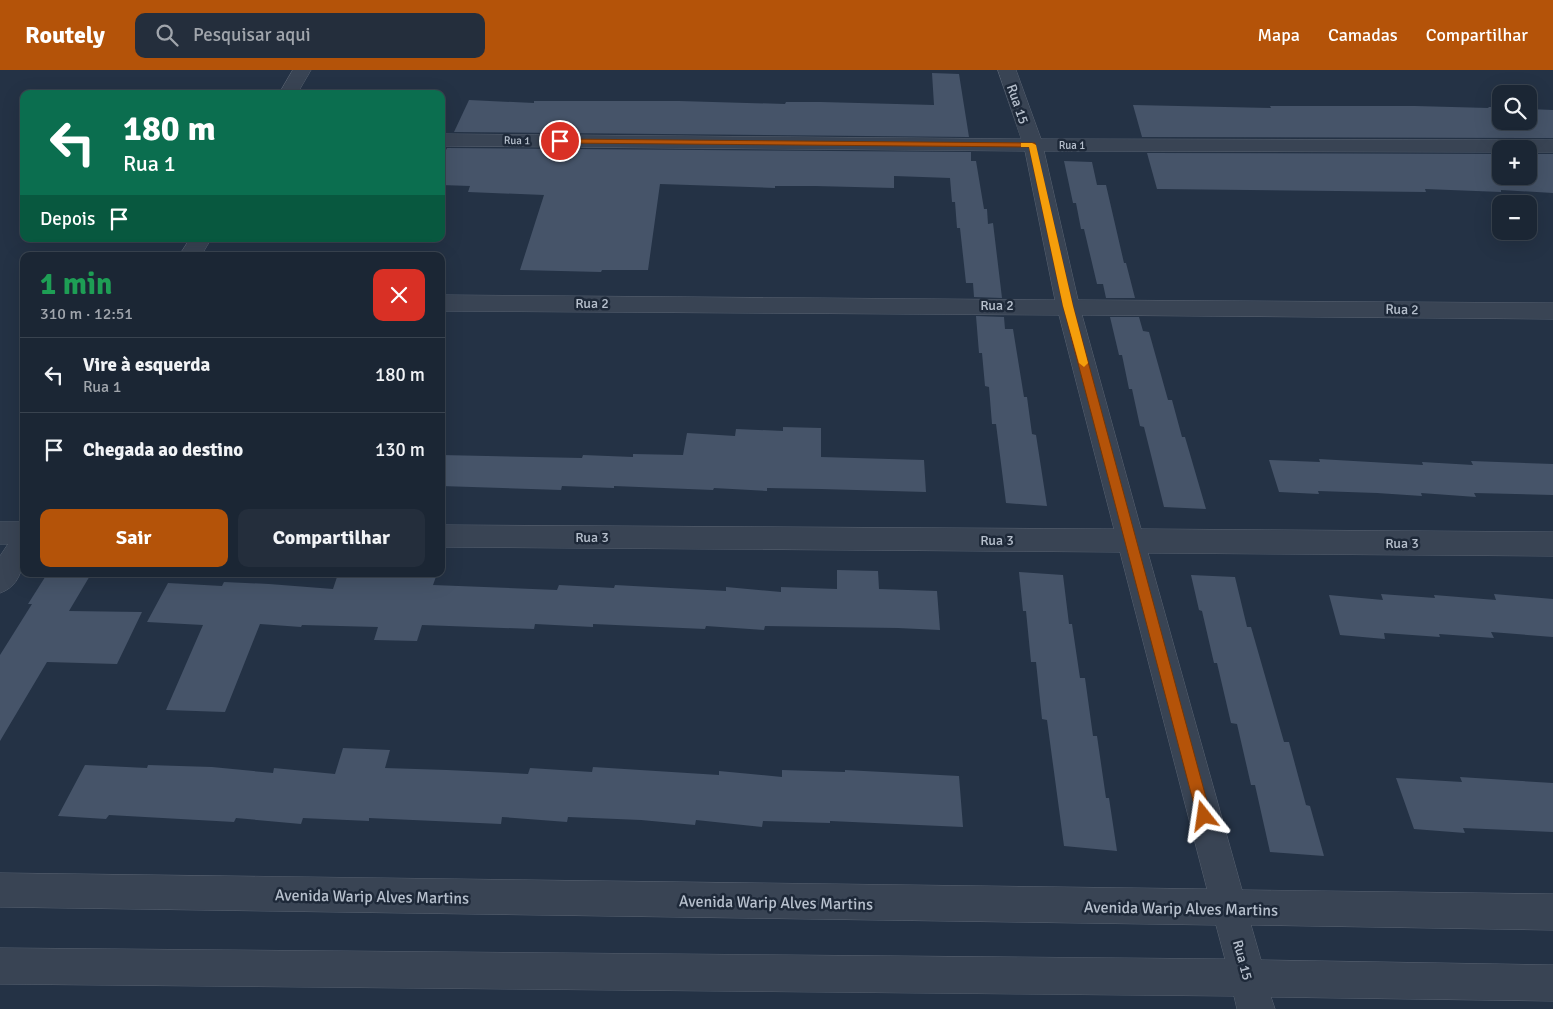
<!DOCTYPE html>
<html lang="pt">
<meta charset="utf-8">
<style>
:root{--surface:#1b2634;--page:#242e3c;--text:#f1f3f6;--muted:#a0a5ac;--line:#39434f;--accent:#b45309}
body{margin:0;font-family:Signika,sans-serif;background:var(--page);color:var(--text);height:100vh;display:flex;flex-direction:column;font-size:19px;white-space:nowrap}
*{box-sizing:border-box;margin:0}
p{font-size:16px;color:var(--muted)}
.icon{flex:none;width:28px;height:28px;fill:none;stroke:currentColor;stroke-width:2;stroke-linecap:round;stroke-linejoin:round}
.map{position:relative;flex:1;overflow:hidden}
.side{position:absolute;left:20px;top:182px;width:425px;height:325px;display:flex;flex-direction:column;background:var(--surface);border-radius:10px;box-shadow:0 5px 20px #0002,0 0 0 1px var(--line)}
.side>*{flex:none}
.guide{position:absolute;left:20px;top:20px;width:425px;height:152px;border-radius:10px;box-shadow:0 5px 20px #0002,0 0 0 1px var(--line);background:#0b6e4f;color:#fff;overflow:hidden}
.controls{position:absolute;left:1492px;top:15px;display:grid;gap:10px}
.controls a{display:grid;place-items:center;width:45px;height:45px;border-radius:10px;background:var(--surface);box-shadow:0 5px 20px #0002,0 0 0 1px var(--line);font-size:25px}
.pin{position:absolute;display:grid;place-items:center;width:42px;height:42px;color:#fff;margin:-21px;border:2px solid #fff;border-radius:50%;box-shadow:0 1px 5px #0007}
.me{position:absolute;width:55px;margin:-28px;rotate:345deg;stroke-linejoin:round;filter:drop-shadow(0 0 4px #0008)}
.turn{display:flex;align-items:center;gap:18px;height:105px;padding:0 20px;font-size:22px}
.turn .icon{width:65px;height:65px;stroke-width:2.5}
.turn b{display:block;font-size:35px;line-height:42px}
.then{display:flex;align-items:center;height:48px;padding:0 20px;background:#0003;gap:10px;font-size:19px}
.round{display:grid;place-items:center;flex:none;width:52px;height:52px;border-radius:10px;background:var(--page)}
.head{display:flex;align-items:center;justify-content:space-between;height:85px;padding:0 20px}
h1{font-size:30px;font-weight:700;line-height:38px;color:#1e9e55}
.primary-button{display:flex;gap:10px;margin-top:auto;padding:10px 20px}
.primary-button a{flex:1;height:58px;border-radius:10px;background:var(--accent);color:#fff;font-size:20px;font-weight:700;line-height:58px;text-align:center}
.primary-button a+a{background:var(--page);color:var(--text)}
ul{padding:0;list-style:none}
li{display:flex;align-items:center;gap:15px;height:75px;padding:0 20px;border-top:1px solid var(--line)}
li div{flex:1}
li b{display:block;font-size:19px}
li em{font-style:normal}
header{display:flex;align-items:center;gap:30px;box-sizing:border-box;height:70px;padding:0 25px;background:var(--accent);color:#fff}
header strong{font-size:24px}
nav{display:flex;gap:28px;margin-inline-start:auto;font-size:18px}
.search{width:350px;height:45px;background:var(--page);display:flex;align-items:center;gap:12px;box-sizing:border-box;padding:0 18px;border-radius:10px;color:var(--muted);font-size:19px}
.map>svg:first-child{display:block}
.building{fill:#465469}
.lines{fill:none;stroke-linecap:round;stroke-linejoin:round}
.minor-casing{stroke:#586271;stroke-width:1}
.minor{fill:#394454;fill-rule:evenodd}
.route{fill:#b45309;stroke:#753606}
.slow{fill:#f59e0b}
.labels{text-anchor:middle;stroke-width:5;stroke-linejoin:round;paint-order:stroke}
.far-street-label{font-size:11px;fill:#b7c0cd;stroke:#1e2939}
.street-label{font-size:14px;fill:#b7c0cd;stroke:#1e2939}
.near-street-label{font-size:16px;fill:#b7c0cd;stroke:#1e2939}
</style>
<header>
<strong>Routely</strong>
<div class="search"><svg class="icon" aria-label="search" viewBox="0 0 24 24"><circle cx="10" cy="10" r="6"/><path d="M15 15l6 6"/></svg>Pesquisar aqui</div>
<nav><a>Mapa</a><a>Camadas</a><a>Compartilhar</a></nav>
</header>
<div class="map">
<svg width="1553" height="939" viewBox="0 0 1553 939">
<rect width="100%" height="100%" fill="#243245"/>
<!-- building -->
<path class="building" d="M932 3 959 4 969 67 454 62 469 30 534 33V31H679L785 34 786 32H821L934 35Z
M1133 35 1271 38 1270 36H1415L1489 38 1488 37H1501V51H1529V39L1553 40V68L1142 67Z
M447 78 971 82V91H976L984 139H987L988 154 993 153 1002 228 974 227 973 213H966L960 158H957L955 132H952L950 108 894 106V118L815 116H775V118L660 114 648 200H602L601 202 520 200 544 125 468 122 470 116 441 115V90Z
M1147 83 1501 84V106H1529V84H1553V123L1501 120V122L1425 119 1426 122 1157 119Z
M1064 91 1092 92 1097 115H1106L1124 193H1126L1135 228H1106L1103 214H1097L1084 159H1081L1076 133H1073Z
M976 246 1004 247 1005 259H1013L1024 327H1027L1032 364 1036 365 1047 436 1006 433 996 354H992L989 317 985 316 982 283H979Z
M1110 247H1139L1143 261 1149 262 1168 330H1172L1182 367H1185L1206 439 1164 437 1144 357 1140 356 1132 319H1129L1122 285H1119Z
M783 357 821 358V387L924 390 926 422 821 419 767 418V421L714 418 713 420 614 416V418L562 416 561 420 441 416V385L582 388 583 385 633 387V384L683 385 687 363 735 366 736 359 783 361Z
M1319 389 1423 395 1422 392 1473 395 1471 391 1553 394V425L1474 423 1476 427 1421 423 1422 426 1377 423 1318 421 1319 424 1279 422 1269 390 1320 392Z
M837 500 878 501 879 519 937 521 940 560 898 558 765 556 764 560 706 556 705 559 593 554V557L535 554 534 559 422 555 417 571 374 570 378 557 302 555 301 557 260 554 225 642 166 640 203 555 147 552 168 513 222 516 224 512 269 514 333 519 338 504 395 506 396 504H437L433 515 557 520 559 515 614 518 615 515 726 521V517L781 522V517L837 519Z
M1019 502 1063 505 1069 554H1072L1080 608H1085L1093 666H1097L1106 728H1109L1117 781 1064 776 1047 650 1042 649 1036 592H1031L1026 541H1023Z
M47 504H91L69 541 142 542 117 594 47 592 0 671V585L32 534H28Z
M1191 505 1235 507 1247 557H1251L1284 672H1289L1306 735 1310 736 1324 786 1270 782 1255 715H1251L1237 654 1231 653 1217 593H1214L1202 541 1199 540Z
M1381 524 1435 528 1434 525 1496 530 1494 524 1553 529V567L1491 562 1494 568 1439 564 1440 567 1384 563 1385 569 1340 565 1329 525 1383 530Z
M343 678 390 680 385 698 447 700 528 704 530 698 592 702 593 697 719 705V701L782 707V700L845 702V700L959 706 963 757 830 751V753L763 751 762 757 696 750 695 755 641 750 568 747 567 752 502 747 501 754 369 748V751L303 748 301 754 236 748 234 752 109 745 106 749 58 746 85 695 147 698 148 695 212 697 273 703 274 698 335 704Z
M1460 707 1553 713V762L1463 758 1465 763 1414 759 1396 708 1462 712Z"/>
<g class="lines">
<defs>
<path id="minor" d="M293 0H311L297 24H279Z
M998 0H1016L1041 69 1553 70V82H1529V79H1501V82L1044 81 1078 230 1553 233V249L1082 245 1141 459 1553 462V486L1148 483 1242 820 1553 824V860L1251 855 1261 890 1553 895V931L1271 927 1275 939H1237L1234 926 0 914V878L1225 889 1216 855 0 837V803L1207 819 1120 482 441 477V455L1114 459 1059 245 441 241V225L1055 230 1025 81 441 76V64L1021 69Z
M190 169H211L201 186H179Z
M0 452H24C24 477 29 513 0 523V486L8 474H0Z"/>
</defs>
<!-- minor casing -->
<use href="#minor" class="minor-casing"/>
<!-- minor -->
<use href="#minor" class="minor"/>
</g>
<!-- route -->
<path class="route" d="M557 69 1035 73 1073 236 1211 746 1209 751 1204 753 1199 751 1197 746 1063 236 1029 77 560 73 556 71Z"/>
<!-- slow -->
<path class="slow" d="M1021 73H1032L1036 75 1073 236 1088 293 1084 297 1079 293 1063 236 1029 77H1021Z"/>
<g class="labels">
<!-- far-street labels -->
<g class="far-street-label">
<text transform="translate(517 70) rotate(1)" y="4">Rua 1</text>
<text x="1072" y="79">Rua 1</text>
</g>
<!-- street labels -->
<g class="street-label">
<text transform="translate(1018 34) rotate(71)" y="5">Rua 15</text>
<text x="592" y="238">Rua 2</text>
<text x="997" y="240">Rua 2</text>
<text transform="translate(1402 239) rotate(1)" y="5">Rua 2</text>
<text x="592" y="472">Rua 3</text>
<text x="997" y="475">Rua 3</text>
<text x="1402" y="478">Rua 3</text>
<text transform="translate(1243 890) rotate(75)" y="5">Rua 15</text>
</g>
<!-- near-street labels -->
<g class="near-street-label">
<text transform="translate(372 826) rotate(1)" y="6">Avenida Warip Alves Martins</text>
<text transform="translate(776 832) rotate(1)" y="6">Avenida Warip Alves Martins</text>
<text transform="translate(1181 838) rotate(1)" y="6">Avenida Warip Alves Martins</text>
</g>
</g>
</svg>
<div class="controls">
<a><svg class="icon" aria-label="search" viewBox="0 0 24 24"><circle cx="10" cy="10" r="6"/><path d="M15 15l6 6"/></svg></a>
<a>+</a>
<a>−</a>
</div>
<div class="pin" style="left:560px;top:71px;background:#d93025"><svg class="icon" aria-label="arrive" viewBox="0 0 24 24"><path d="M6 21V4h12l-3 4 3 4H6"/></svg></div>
<svg class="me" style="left:1204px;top:746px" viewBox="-20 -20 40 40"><path d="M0-17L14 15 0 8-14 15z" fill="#b45309" stroke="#fff" stroke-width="4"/></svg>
<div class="guide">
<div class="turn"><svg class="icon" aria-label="left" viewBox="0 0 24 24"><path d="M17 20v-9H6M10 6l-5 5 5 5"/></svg><div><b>180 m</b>Rua 1</div></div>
<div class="then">Depois<svg class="icon" aria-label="arrive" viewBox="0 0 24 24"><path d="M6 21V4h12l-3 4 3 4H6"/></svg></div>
</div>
<section class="side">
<div class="head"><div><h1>1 min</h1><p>310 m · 12:51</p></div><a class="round" style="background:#d93025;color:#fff"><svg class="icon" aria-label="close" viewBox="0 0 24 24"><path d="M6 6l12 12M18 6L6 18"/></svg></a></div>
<ul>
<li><svg class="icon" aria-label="left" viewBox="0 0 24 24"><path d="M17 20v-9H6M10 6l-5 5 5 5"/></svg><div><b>Vire à esquerda</b><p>Rua 1</p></div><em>180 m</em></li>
<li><svg class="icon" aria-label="arrive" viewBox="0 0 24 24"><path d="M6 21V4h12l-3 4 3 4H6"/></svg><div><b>Chegada ao destino</b></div><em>130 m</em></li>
</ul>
<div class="primary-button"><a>Sair</a><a>Compartilhar</a></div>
</section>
</div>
